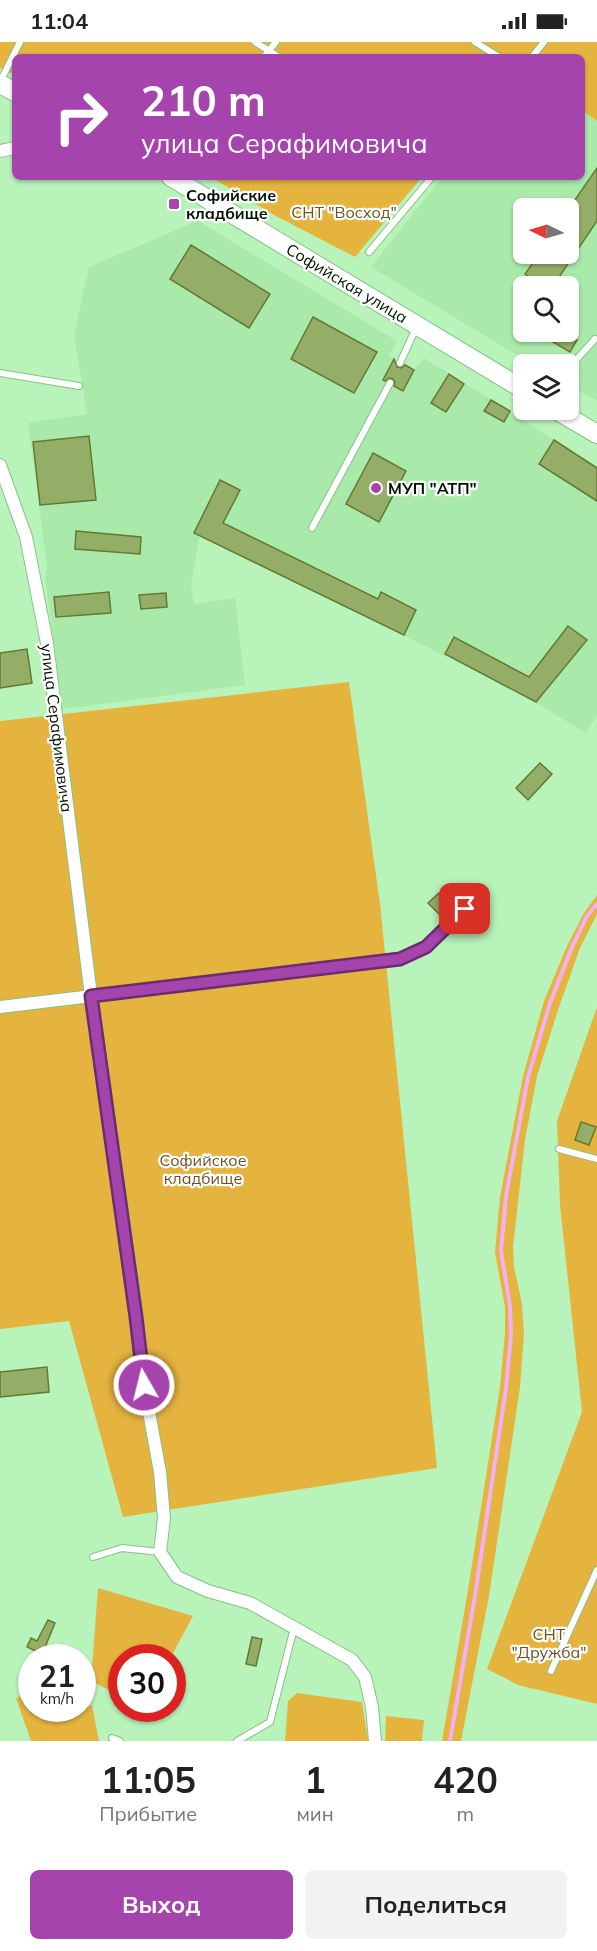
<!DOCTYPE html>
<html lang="ru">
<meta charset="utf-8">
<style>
:root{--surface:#fff;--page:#f2f2f2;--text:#222;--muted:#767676;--accent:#a544ac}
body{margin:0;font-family:Mulish,sans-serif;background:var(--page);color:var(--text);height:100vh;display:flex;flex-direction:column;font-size:22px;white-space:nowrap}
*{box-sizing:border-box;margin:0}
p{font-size:20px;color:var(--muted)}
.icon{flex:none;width:33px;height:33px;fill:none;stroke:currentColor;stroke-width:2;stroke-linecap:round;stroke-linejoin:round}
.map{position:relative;height:1699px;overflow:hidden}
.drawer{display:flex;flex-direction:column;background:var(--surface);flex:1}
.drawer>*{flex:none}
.guide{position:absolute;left:12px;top:12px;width:573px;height:126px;border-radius:9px;box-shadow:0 2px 4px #0004;background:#a544ac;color:#fff;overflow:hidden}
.needle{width:39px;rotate:275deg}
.fabs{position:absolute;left:513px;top:156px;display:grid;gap:12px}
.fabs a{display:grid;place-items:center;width:66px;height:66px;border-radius:9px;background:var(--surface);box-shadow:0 2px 4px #0004;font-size:30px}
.speed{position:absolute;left:18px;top:1602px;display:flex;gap:12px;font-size:30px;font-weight:700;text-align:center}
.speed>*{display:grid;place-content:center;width:78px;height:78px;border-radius:50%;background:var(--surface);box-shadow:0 2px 4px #0004;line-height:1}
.speed small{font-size:15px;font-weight:400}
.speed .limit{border:9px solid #d22;background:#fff;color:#111}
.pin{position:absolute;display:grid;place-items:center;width:51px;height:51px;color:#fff;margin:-26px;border-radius:12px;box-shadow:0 3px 9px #0006}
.me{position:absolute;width:66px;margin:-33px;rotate:352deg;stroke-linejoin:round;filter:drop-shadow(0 0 4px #0008)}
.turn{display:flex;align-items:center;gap:21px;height:126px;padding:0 30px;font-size:27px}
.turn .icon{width:78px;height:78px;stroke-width:2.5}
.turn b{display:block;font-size:42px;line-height:51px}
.eta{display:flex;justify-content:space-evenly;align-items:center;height:102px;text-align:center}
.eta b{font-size:36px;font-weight:700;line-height:42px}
.primary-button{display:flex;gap:12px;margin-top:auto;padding:12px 30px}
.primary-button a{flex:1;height:69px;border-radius:9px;background:var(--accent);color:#fff;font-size:24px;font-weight:700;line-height:69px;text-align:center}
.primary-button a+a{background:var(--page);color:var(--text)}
.status{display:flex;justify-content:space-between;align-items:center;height:42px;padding:0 30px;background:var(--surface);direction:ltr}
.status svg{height:16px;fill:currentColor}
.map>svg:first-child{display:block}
.built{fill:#a9eaaa;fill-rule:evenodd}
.green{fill:#e5b43f}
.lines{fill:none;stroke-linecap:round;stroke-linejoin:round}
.stream{stroke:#f3b0f7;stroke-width:4}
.building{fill:#95ae67;stroke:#627a33;stroke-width:1.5}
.lane-casing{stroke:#87c188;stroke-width:8}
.street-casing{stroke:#87c188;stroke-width:14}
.secondary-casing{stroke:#87c188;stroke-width:20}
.lane{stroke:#fff;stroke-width:6}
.street{stroke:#fff;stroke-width:12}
.secondary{stroke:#fff;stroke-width:18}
.route-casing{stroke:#6b2c70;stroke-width:15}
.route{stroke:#a544ac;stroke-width:10}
.poi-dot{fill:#a544ac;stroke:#fff;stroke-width:2}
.labels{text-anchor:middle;stroke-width:4.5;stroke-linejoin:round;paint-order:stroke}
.poi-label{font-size:16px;font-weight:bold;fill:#001302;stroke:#fff;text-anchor:start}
.park-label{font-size:16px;fill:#6a5423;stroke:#fff}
.street-label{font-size:16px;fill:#001302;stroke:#fff}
</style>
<div class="status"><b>11:04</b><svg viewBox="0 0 49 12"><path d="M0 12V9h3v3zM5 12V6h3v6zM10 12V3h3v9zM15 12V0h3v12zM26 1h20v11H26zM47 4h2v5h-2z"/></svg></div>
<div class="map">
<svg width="597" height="1699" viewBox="0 0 597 1699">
<rect width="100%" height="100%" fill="#b8f4b9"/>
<!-- built -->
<path class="built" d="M582 68 597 79V359L569 343 568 322H532L371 225 442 135H582ZM524 166H568V212H524ZM524 244H568V290H524Z
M195 177 397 299 389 314 414 328 424 316 510 369 597 426V673L586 691 518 650 200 493 191 542 194 562 235 556 245 643 63 667 45 536 47 524 28 381 87 372 74 293 89 225 190 182Z"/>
<!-- green -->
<path class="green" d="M0 0H597V79L582 68V15H15V33L0 26Z
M211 135H422L355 215 274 173Z
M349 640 380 862 437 1426 123 1475 69 1279 0 1287V679Z
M597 853V872L580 906 559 965 537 1034 525 1098 513 1205 514 1225 522 1262 524 1291 520 1345 489 1554 461 1699H442L467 1554 500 1345 505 1291V1265L495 1210 500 1155 523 1034 544 959 567 904 584 871Z
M597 965V1662L518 1643 487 1627 582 1370 560 1163 557 1079Z
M98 1546 193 1574 171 1615 122 1616 121 1654 91 1639Z
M297 1651 362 1660 368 1699H285L288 1659Z
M31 1652 32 1666 57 1667 59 1673 92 1663 99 1699H31L16 1656Z
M386 1674 424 1678 422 1699H385Z"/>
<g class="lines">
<!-- stream -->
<path class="stream" d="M450 1699 475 1554 506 1346 511 1293 510 1264 501 1209 506 1154 528 1035 550 961 572 905 587 874 597 862"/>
</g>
<!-- building -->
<path class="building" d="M597 126V179L553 244H543L525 232 539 212H568V168Z
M191 203 270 252 249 286 170 237Z
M313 275 377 310 354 351 291 317Z
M536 290H561L577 298 570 310Z
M394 317 397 325 401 326 405 323 414 328 403 349 394 344 395 340 393 337 389 336 385 339 383 338Z
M449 332 464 342 446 370 431 361Z
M491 358 510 369 504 380 484 369Z
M89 394 96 458 40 463 33 400Z
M554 398 597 426V459L539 422Z
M373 411 406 429 379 480 346 462Z
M220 438 240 448 223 481 378 557 381 550 416 568 404 593 194 491Z
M76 489 141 495 140 512 75 507Z
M109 550 111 571 56 575 54 555Z
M166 551 167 565 141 567 139 553Z
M568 584 587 598 536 660 445 612 454 595 529 635Z
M27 607 32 641 0 646V611Z
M540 721 552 732 528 758 516 746Z
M439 851 450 863 440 873 428 861Z
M581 1080 596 1085 589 1103 575 1098Z
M47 1325 49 1350 0 1355V1330Z
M48 1578 55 1581 46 1603 59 1610 56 1616H50L27 1605 31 1596 37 1599Z
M252 1595 262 1597 256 1624 246 1622Z"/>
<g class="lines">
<defs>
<path id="lane" d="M255 0 279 15
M475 0 499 15
M264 15 276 0
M532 15 544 0
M0 40 20 0
M369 210 432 135
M400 321 416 286
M568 327 595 297
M0 331 79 344
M312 486 390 341
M559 1107 597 1117
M93 1515 122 1506 160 1510
M551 1629 597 1528
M112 1696 120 1699
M237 1699 270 1680 294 1586"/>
<path id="street" d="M0 109 15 106
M0 423 26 495 47 601 91 954 137 1275 140 1321 160 1430 164 1476 160 1510 177 1535 208 1549 250 1561 352 1618 365 1635 372 1665 375 1699
M0 965 400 917 426 905 466 867"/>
<path id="secondary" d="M0 42 15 50
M171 135 524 348
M556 368 597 392"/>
</defs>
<!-- lane casing -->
<use href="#lane" class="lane-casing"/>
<!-- street casing -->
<use href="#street" class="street-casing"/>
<!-- secondary casing -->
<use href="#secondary" class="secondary-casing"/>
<!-- lane -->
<use href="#lane" class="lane"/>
<!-- street -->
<use href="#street" class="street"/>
<!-- secondary -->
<use href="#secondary" class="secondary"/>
</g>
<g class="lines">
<defs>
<path id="route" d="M144 1343 136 1275 91 954 400 917 426 905 465 867"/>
</defs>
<!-- route casing -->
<use href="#route" class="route-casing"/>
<!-- route -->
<use href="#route" class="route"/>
</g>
<!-- markers -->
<g class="poi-dot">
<rect x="168" y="156" width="12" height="12" rx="3"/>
<circle cx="376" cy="446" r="6"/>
</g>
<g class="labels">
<!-- poi labels -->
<g class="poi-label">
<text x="186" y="159">Софийские<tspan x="186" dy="18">кладбище</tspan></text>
<text x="388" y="452">МУП "АТП"</text>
</g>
<!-- park labels -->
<g class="park-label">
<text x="344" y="176">СНТ "Восход"</text>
<text x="203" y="1124">Софийское<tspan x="203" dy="18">кладбище</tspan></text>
<text x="549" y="1598">СНТ<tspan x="549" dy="18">"Дружба"</tspan></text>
</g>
<!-- street labels -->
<g class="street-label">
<text transform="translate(347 241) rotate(31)" y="6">Софийская улица</text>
<text transform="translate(57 686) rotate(83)" y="6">улица Серафимовича</text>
</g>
</g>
</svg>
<div class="fabs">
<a><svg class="needle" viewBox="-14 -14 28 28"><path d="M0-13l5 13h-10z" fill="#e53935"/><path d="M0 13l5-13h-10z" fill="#767676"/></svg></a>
<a><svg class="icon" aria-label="search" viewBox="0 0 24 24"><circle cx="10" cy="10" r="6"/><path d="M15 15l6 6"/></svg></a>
<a><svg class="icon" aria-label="layers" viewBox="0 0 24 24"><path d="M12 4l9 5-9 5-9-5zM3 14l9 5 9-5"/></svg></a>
</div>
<div class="speed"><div>21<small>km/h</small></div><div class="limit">30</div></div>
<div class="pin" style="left:465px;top:867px;background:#d93025"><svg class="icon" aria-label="arrive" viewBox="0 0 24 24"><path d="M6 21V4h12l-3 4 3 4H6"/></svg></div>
<svg class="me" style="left:144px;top:1343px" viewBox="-20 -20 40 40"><circle r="17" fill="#a544ac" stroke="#fff" stroke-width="3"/><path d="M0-11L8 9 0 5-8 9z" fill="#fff"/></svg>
<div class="guide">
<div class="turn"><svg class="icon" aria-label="right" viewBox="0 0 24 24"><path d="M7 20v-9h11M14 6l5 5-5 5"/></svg><div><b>210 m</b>улица Серафимовича</div></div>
</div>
</div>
<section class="drawer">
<div class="eta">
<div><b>11:05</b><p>Прибытие</p></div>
<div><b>1</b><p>мин</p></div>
<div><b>420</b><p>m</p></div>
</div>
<div class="primary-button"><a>Выход</a><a>Поделиться</a></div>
</section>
